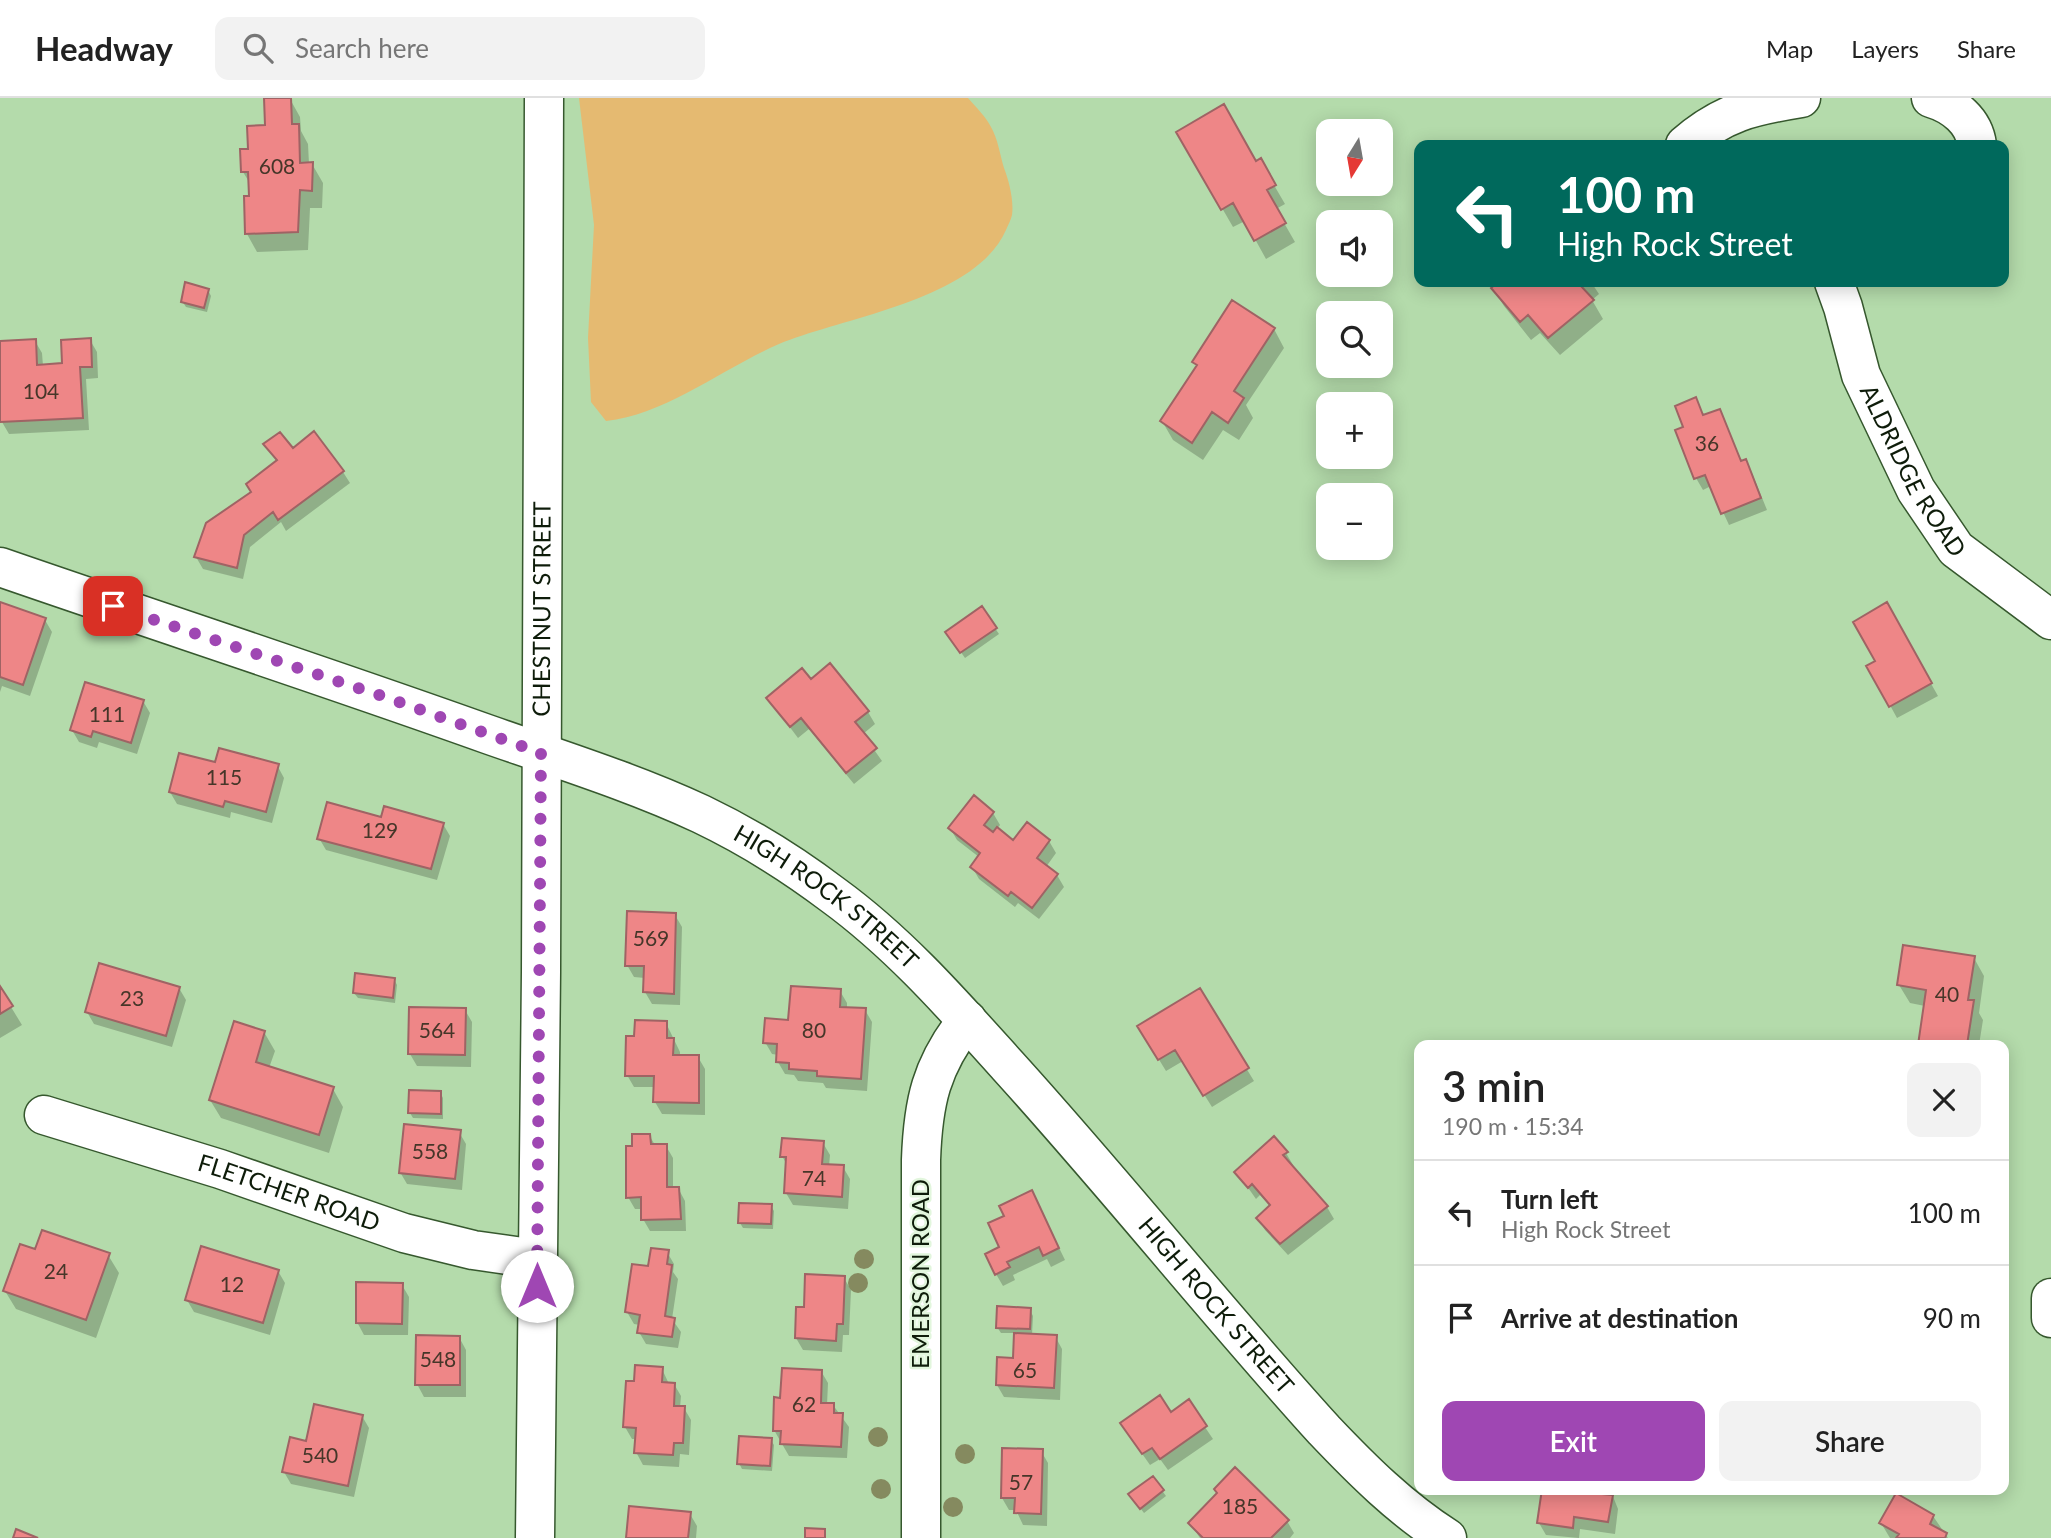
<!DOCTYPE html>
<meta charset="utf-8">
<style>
:root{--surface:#fff;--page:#f2f2f2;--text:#222;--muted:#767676;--line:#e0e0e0;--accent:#9f47b3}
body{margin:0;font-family:Lato,sans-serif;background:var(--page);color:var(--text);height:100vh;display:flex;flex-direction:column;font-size:26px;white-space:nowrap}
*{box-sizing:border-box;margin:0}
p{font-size:23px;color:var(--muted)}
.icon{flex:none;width:38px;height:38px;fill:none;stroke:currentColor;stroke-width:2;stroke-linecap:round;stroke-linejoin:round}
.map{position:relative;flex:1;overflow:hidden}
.drawer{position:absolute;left:1414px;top:942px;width:595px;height:455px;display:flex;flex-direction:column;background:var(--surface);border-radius:14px;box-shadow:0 4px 18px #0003}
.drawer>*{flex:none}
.hud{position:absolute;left:1414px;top:42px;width:595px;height:147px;border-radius:14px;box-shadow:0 4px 18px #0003;background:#00695c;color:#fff;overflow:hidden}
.needle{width:46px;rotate:191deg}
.controls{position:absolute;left:1316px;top:21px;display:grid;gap:14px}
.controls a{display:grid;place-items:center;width:77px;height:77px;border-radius:14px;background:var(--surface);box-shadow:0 4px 18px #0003;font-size:35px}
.pin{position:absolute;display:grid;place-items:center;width:60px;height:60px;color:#fff;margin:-30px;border-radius:14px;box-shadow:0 4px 10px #0006}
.me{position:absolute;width:77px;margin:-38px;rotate:0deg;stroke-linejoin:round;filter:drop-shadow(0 0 5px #0008)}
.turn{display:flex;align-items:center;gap:24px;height:147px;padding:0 28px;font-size:32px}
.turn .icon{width:91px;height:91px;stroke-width:2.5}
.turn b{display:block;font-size:49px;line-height:60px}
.round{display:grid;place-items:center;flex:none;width:74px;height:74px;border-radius:14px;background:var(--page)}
.summary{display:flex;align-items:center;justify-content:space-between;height:119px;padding:0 28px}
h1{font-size:42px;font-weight:600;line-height:52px}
.button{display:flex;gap:14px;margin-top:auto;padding:14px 28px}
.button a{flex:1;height:80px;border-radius:14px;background:var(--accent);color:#fff;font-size:28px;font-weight:600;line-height:80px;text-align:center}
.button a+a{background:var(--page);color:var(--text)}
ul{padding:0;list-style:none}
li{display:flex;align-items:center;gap:21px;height:105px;padding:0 28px;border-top:2px solid var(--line)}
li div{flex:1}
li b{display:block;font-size:26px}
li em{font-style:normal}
header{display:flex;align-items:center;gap:42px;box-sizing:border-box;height:98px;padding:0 35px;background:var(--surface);border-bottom:2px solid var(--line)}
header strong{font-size:33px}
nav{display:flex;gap:38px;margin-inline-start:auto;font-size:24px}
.search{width:490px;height:63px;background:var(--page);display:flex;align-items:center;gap:18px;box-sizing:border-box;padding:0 24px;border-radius:14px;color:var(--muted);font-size:26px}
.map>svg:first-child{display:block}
.green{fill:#e5ba71}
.shadow{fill:#0003}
.building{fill:#ee8687;stroke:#9f6364;stroke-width:2}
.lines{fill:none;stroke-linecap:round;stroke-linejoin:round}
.minor-casing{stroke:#36582e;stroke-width:41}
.major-casing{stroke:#36582e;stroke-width:41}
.minor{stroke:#fff;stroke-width:38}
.major{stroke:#fff;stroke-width:38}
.tree{fill:#858a5f}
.route{stroke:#9f47b3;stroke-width:12;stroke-dasharray:0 21.6}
.labels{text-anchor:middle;stroke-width:5;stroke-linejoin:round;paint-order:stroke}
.number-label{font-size:21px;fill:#463629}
.street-label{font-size:24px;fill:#0e1c0a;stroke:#e2f6dd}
</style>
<header>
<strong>Headway</strong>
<div class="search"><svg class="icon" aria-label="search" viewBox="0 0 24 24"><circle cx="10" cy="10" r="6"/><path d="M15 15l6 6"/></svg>Search here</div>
<nav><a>Map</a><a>Layers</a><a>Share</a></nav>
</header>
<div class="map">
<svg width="2051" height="1440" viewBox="0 0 2051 1440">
<rect width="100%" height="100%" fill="#b4dbab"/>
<!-- green -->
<path class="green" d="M579 0H968C976 9 986 19 991 29 998 41 1000 57 1004 70 1009 83 1014 102 1012 117 1011 122 1008 127 1006 132 975 202 844 219 779 246 723 270 667 316 606 323L591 304 588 240 594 127Z"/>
<!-- shadow -->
<path class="shadow" d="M290 1 300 19 301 33 308 46 309 66H312L323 85 322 110H310L308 152 257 154 247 136 251 87 243 74 250 53Z
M1178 34 1256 65 1260 63 1285 106 1276 111 1295 144 1266 161 1245 123 1233 129Z
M1499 184H1591L1599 196 1592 202 1603 221 1560 257 1540 235 1531 242 1504 208 1493 190Z
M208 192 211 198 207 214 186 209 182 203Z
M1274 231 1284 250 1246 307 1253 320 1239 342 1223 332 1203 362 1173 342 1162 323 1197 270 1194 264Z
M90 242 97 254 98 280 86 281 89 332 9 336 2 324 0 245 35 243 42 255 43 268 64 267Z
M1695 301 1704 319 1719 313 1742 364 1745 363 1752 375 1767 412 1729 427 1711 388 1703 392 1696 380 1686 330Z
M265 347 293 352 343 374 350 385 286 433 281 424 250 449 243 481 203 471 196 459 277 364Z
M0 506 45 522 52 534 30 598 2 588 0 594Z
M1886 506 1938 598 1897 620 1869 569 1878 564Z
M982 511 999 536 965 560 951 540Z
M810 583 868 614 875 626 863 636 882 663 854 686 809 631 798 640 768 600Z
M143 603 150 615 137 656 99 644 97 650 79 644 72 632Z
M216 666 277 667 284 680 272 725 231 714 230 720 177 706 170 694Z
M993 715 1000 727 997 731 1013 744 1049 743 1056 755 1046 769 1057 777 1064 789 1039 821 1018 805 1015 809 979 781 972 769 979 759 957 742 950 730Z
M383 721 443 726 450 738 437 782 326 752 319 740Z
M675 817 682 829 680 907 652 906 645 894V880L634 879 627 867Z
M1974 860 1984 878 1979 915 1983 922 1979 947H1919L1925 908 1910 905 1899 887Z
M394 881 397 887 395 905 358 900 354 895Z
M179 890 186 902 172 949 94 926 87 914Z
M0 891 22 927 0 940Z
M840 893 847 905V911L865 912 872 924 867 993 826 990 823 985 798 983 794 977 785 976 778 964 779 957 772 956 765 944 790 924Z
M1199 893 1254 983 1212 1009 1183 963 1166 973 1139 929Z
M465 912 472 924 471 969 417 968 410 956Z
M666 925 680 954V959H698L705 971V1017L662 1016 655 1004V989H634L627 977 636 940Z
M264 934 275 953 269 970 333 991 343 1009 329 1055 221 1020 210 1002Z
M440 994 443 1000V1021L413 1020 410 1015Z
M459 1034 466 1046 462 1092 407 1086 400 1074Z
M649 1037 655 1047 666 1048 673 1060V1090H678L685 1103 686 1133H650L643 1121V1111H635L628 1099 633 1049Z
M823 1045 830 1057 829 1068 843 1069 850 1081 848 1111 793 1107 786 1095 787 1067 782 1058Z
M1286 1055 1293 1067 1291 1069 1327 1109 1334 1121 1288 1157 1265 1132 1258 1120 1271 1109 1260 1097 1256 1101 1237 1074Z
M1038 1107 1065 1162 1051 1169 1047 1161 1013 1177 1015 1182 1003 1188 996 1176 1001 1150Z
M771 1108 774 1113 773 1131 743 1130 740 1125Z
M36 1153 108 1157 119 1175 96 1240 16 1211 5 1193Z
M667 1154 674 1166 673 1174 678 1181 672 1221 681 1234 678 1250 646 1246 639 1234 640 1227 634 1226 627 1214 650 1170Z
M278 1173 285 1185 270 1237 194 1214 187 1202Z
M844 1180 851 1192 849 1237H843L842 1254 803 1252 796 1240Z
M402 1187 409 1199 408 1237H364L357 1224Z
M1030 1212 1033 1218 1032 1237 1055 1238 1062 1251 1060 1302 1004 1299 997 1287 1015 1261 1016 1235H1001L997 1229Z
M459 1239 466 1252V1299H424L417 1286Z
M662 1271 669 1286H674L681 1298 680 1310H684L691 1322 689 1357 680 1356 679 1369 643 1367 636 1354 637 1341H632L625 1329 636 1285Z
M821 1273 828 1285 827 1307H833L849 1329 847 1360 789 1358 774 1332Z
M1188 1304 1213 1341 1168 1372 1160 1361 1150 1367 1129 1337 1170 1316Z
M362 1318 369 1330 354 1399 291 1386 284 1374 307 1345Z
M771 1342 774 1347 772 1373 742 1371 739 1365Z
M1041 1353 1048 1365 1047 1428 1023 1427 1016 1412H1009L1002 1400Z
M1153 1380 1166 1398 1144 1415 1134 1402Z
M1543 1391H1610L1618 1411 1615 1436 1580 1431 1579 1440 1546 1437 1539 1425Z
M690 1416 697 1428 696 1440H628Z
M1933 1418 1948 1440H1890L1881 1425Z
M1287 1423 1294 1435 1290 1440H1200L1190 1425Z"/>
<!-- building -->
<path class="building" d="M264 0H291L292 26H299L300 65 313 64 312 93 300 92 298 134 245 136 244 98H249L248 74H241L240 51H248L247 28 265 27Z
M1224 6 1256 63 1261 60 1276 87 1267 92 1286 125 1254 143 1233 105 1221 112 1176 34Z
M185 184 209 191 204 210 181 204Z
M1498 184H1582L1579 186 1594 202 1548 240 1528 217 1520 224 1491 190Z
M1232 202 1275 230 1234 293 1244 300 1228 325 1212 314 1192 345 1160 323 1197 267 1192 264Z
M91 240 92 269H80L83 320 0 324V243L36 241 37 267 62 265 61 242Z
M1696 299 1703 317 1720 311 1741 363 1746 361 1761 400 1721 416 1705 377 1694 381 1675 332 1683 329 1675 308Z
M314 333 344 373 278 422 273 414 244 437 237 470 194 459 206 425 251 394 246 386 277 362 263 346 280 334 293 350Z
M0 504 46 520 23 587 0 579Z
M1887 504 1932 585 1889 609 1866 568 1875 563 1853 524Z
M982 508 997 530 960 555 945 534Z
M830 565 869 613 855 624 877 650 846 675 801 620 790 629 766 600 802 570 811 581Z
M85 584 144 602 131 645 93 633 91 639 70 632Z
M219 650 279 666 266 714 225 703 223 709 169 694 179 655 215 664Z
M974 697 994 714 984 727 993 734 997 729 1013 742 1027 724 1050 742 1037 760 1058 776 1032 810 1011 794 1008 798 970 769 980 755 948 730Z
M327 704 381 719 384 708 444 725 431 771 317 741Z
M627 813 676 815 674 896 643 894 644 868H625Z
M1903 847 1975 858 1968 902H1974L1967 947H1918L1926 892 1897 887Z
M99 865 180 889 166 938 85 914Z
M355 875 395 880 393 900 353 895Z
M0 888 13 908 0 916Z
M791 888 841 891 840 909 866 910 861 981 817 978V973L789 971V965L776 964 777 946 763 945 765 920 788 922Z
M1200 890 1249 970 1203 998 1175 952 1158 962 1137 928Z
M409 909 466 910 465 957 408 956Z
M635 922 667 923V940H674L673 957H699V1005L653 1004 654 978H625L626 938H634Z
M234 923 265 933 256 964 334 989 319 1037 209 1002Z
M409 992 441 993V1016L408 1015Z
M404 1026 461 1032 455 1081 399 1075Z
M632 1036H650L651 1046H667V1089H679L681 1121 641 1122V1099L626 1100V1048H632Z
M1274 1038 1288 1054 1283 1057 1328 1108 1280 1146 1256 1120 1270 1107 1252 1086 1248 1090 1234 1074Z
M782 1040 824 1043 822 1066 844 1067 842 1099 784 1095 786 1059H780Z
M1032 1092 1059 1150 1043 1158 1039 1149 1007 1164 1010 1169 995 1177 985 1156 999 1149 988 1125 1004 1118 999 1108Z
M739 1105 772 1106 771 1126 738 1125Z
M42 1132 110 1155 86 1222 3 1193 20 1146 35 1151Z
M201 1148 279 1172 263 1225 185 1202Z
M651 1150 669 1152 667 1166 672 1167 665 1218 675 1220 672 1239 637 1235 640 1217 625 1214 632 1166 648 1168Z
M805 1176 845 1178 843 1226H837L836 1243 795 1240 796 1209H804Z
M356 1184 403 1185 402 1226 356 1225Z
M997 1208 1031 1210 1030 1231 996 1230Z
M1014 1235 1057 1237 1054 1290 996 1287 997 1259 1013 1260Z
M416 1237 460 1238V1287H415Z
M635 1267 663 1269 662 1284 675 1285 674 1308H685L683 1345H674L673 1357 634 1355 636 1330 623 1329 626 1283H634Z
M782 1270 822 1272 821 1305H834V1315H843L841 1349 780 1346 781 1333H773L774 1299 780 1300Z
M1160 1297 1171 1314 1189 1301 1207 1328 1160 1361 1152 1350 1142 1356 1120 1325Z
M314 1306 363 1317 348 1388 282 1374 290 1339 306 1343Z
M739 1338 772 1340 770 1368 737 1366Z
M1002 1350 1043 1351 1041 1416 1014 1415 1015 1400H1001Z
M1235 1369 1289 1422 1271 1440H1203L1188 1425 1217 1395 1214 1391Z
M1153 1378 1164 1392 1140 1411 1128 1396Z
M1542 1391H1604L1603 1396 1613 1397 1608 1424 1574 1419 1573 1430 1537 1425Z
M1896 1395 1934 1417 1930 1426 1947 1435 1945 1440H1896L1899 1436 1879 1425Z
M629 1408 691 1414 688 1440H626Z
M805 1430 825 1431V1440H805Z
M16 1431 38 1440H13Z"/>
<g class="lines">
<defs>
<g id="minor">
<path d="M1931 0C1954 7 1974 23 1977 47"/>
<path d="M1685 47C1723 14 1752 8 1801 0"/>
<path id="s1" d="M1834 184 1843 209 1861 277 1916 392 1956 451 2051 522"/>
<path id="s2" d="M0 469C162 525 325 578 487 636 558 661 632 684 701 716 747 738 792 766 833 797 899 845 954 908 1008 968 1116 1087 1216 1213 1324 1332 1362 1372 1400 1410 1447 1440"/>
<path id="s3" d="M44 1017 220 1071 404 1135 473 1152 537 1161"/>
<path d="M2051 1200V1220"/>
<path d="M921 1440V1062C923 1004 931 968 967 922"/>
</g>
<g id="major">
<path id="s4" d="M535 1440 541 874 544 0"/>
</g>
</defs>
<!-- minor casing -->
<use href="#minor" class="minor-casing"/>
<!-- major casing -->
<use href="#major" class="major-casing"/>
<!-- minor -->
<use href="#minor" class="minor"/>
<!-- major -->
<use href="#major" class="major"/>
</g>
<!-- trees -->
<g class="tree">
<circle cx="864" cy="1161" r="10"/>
<circle cx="858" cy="1185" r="10"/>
<circle cx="878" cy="1339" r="10"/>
<circle cx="965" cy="1356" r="10"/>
<circle cx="881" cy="1391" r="10"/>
<circle cx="953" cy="1409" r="10"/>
</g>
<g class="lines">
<!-- route -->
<path class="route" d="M113 508 382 598 541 655 537 1188"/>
</g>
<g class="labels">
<!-- number labels -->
<g class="number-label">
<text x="277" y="76">608</text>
<text x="41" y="301">104</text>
<text x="1707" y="353">36</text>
<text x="107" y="624">111</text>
<text x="224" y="687">115</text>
<text x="380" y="740">129</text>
<text x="651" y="848">569</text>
<text x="1947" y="904">40</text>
<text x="132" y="908">23</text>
<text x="437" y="940">564</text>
<text x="814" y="940">80</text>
<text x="430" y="1061">558</text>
<text x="814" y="1088">74</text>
<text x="56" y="1181">24</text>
<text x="232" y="1194">12</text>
<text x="438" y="1269">548</text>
<text x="1025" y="1280">65</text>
<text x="804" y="1314">62</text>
<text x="320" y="1365">540</text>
<text x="1021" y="1392">57</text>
<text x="1240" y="1416">185</text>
</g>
<!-- street labels -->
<g class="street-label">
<text dy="8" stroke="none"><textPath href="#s1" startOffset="206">ALDRIDGE ROAD</textPath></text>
<text dy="8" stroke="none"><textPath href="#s4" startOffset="929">CHESTNUT STREET</textPath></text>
<text dy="8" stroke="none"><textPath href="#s2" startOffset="894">HIGH ROCK STREET</textPath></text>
<text dy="8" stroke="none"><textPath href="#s3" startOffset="257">FLETCHER ROAD</textPath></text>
<text transform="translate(921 1176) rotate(-90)" y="8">EMERSON ROAD</text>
<text dy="8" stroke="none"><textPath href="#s2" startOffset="1461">HIGH ROCK STREET</textPath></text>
</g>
</g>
</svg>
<div class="controls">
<a><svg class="needle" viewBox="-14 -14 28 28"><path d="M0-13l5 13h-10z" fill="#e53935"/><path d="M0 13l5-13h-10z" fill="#767676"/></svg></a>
<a><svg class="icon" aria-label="sound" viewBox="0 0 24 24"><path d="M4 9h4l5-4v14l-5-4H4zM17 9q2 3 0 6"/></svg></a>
<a><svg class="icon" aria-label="search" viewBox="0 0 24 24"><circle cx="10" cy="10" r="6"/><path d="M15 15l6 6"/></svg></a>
<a>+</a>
<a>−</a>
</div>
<div class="pin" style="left:113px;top:508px;background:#d93025"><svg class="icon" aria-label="arrive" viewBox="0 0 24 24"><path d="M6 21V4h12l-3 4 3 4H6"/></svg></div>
<svg class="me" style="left:537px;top:1188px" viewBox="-20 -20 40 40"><circle r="19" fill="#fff"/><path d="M0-13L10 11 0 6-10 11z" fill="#9f47b3"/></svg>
<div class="hud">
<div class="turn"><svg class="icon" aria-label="left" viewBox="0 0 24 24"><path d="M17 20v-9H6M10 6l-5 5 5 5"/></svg><div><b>100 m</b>High Rock Street</div></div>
</div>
<section class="drawer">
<div class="summary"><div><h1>3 min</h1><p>190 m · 15:34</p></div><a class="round"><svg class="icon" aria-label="close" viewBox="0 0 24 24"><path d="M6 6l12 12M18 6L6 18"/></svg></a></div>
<ul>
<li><svg class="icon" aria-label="left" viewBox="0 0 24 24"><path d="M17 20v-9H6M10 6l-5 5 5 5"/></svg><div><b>Turn left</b><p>High Rock Street</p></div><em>100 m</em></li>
<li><svg class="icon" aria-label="arrive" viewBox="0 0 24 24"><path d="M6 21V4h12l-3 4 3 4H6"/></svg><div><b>Arrive at destination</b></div><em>90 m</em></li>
</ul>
<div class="button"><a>Exit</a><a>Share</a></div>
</section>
</div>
